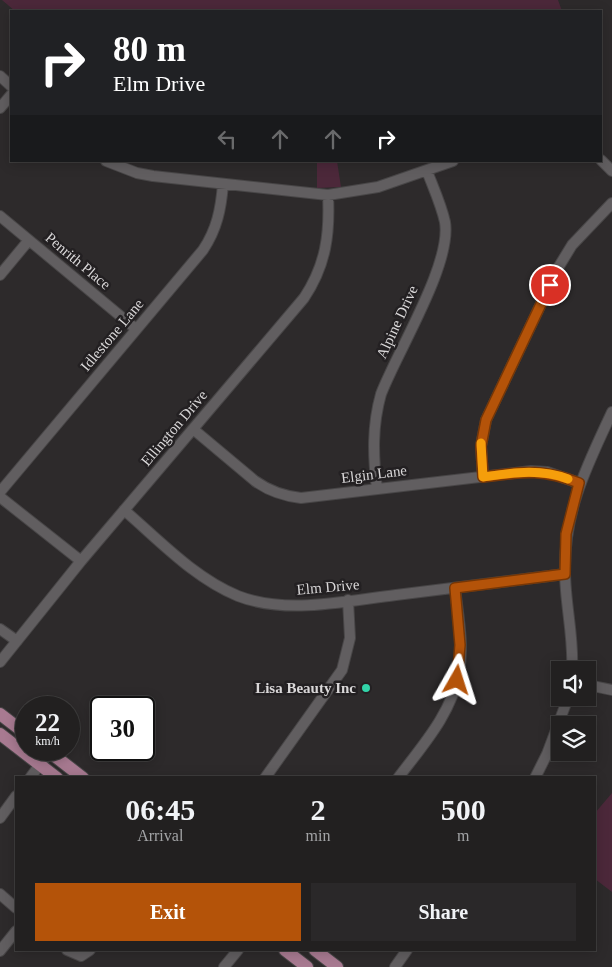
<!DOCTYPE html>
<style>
:root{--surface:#222020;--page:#2a2829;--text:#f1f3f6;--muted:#a2a3a5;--line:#3f3e3e;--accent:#b45309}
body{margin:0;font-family:Georgia,serif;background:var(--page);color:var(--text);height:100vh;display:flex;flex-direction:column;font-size:19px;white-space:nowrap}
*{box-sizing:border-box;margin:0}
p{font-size:16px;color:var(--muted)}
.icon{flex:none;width:28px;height:28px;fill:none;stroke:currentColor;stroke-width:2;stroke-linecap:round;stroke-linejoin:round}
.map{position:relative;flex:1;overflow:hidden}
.details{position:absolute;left:15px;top:776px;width:581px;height:175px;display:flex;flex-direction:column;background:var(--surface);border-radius:0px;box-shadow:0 2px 12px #0003,0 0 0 1px var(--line)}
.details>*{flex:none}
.top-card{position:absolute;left:10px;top:10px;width:592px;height:152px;border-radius:0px;box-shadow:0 2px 12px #0003,0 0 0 1px var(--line);background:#202124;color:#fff;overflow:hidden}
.tools{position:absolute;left:551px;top:661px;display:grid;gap:10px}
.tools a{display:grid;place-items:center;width:45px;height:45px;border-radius:0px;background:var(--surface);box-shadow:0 2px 12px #0003,0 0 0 1px var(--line);font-size:25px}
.speed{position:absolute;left:15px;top:696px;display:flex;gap:10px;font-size:25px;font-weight:700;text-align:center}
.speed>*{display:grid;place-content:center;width:65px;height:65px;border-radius:50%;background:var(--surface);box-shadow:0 2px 12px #0003,0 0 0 1px var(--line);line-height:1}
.speed small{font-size:12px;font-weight:400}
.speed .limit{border:2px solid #111;border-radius:8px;background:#fff;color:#111}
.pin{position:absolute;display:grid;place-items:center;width:42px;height:42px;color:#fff;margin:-21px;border:2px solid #fff;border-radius:50%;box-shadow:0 1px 5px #0007}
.me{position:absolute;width:55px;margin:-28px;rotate:6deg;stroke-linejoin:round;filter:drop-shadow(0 0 4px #0008)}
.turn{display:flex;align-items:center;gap:18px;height:105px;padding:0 20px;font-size:22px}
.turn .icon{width:65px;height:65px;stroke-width:2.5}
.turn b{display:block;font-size:35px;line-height:42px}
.lanes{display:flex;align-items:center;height:48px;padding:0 20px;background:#0003;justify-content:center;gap:25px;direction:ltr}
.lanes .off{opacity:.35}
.eta{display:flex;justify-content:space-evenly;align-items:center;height:85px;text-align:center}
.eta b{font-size:30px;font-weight:800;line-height:35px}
.button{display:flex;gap:10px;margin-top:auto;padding:10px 20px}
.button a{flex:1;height:58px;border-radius:0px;background:var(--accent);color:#fff;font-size:20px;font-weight:800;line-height:58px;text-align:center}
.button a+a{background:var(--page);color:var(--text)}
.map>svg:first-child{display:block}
.green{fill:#4c283a}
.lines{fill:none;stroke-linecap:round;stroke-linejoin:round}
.minor-casing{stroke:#484647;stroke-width:12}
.major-casing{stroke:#484647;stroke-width:14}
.minor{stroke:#615e60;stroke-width:10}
.major{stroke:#a87a91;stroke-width:12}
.route-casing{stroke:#753606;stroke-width:12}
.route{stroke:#b45309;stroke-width:9}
.slow{stroke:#f59e0b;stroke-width:9}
.poi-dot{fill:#32d4a9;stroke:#232022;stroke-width:2}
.labels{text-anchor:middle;stroke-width:5;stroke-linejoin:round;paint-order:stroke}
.street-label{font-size:15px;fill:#d9d7d8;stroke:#232022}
.poi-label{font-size:15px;font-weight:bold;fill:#d9d7d8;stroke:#232022;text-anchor:end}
</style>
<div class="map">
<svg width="612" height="967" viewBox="0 0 612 967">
<rect width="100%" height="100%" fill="#2d2a2b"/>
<!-- green -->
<path class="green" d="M2 0H558L562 11H15Z
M317 161H337L341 187 317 188Z
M612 793V892L595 879V813Z"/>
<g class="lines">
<defs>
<path id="minor" d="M0 76 11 86
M0 108 11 95
M601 160 612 171
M106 161 137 173 153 176 328 195 378 187 453 161
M0 216 136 329
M0 275 29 240
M193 429 255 481C269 491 283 496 301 498L531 471 547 472 579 483
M483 477 481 446 486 420 558 268 572 245 612 203
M377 489C373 456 372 426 381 394 398 350 452 264 445 222 441 204 433 187 427 171
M0 492 203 250C217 229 221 209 223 184
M0 497 81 561
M124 510C159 540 194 578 238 596 287 615 345 601 396 595 452 588 508 581 565 574
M0 629 17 641
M0 662 81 561 304 298C326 265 330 234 328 195
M572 670C574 637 565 604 565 571 564 510 587 466 612 412
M588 685 612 690
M30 778 49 752
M265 778 342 670 350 638 348 600
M398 778C423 745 452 713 459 672 464 645 458 615 455 588
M535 778 547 754 568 698
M0 818 16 796
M0 894 16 908
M67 950 81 956 90 950
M0 951 16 931
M224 967 238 950
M395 967 407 950"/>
<path id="major" d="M0 714 26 734
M0 734 57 778
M47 750 83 778
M285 950 307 967
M315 950 337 967"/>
</defs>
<!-- minor casing -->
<use href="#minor" class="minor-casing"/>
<!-- major casing -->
<use href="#major" class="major-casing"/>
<!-- minor -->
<use href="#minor" class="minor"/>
<!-- major -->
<use href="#major" class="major"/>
</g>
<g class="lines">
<defs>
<path id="route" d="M457 680 460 645 455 588 565 574 566 534 579 483C541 468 522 472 483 477L481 446 486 420 550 285"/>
</defs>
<!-- route casing -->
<use href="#route" class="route-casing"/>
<!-- route -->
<use href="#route" class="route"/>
<!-- slow -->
<path class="slow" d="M481 443 483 477C512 473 539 468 568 479"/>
</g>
<!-- markers -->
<circle class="poi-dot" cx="366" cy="688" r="5"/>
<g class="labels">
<!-- street labels -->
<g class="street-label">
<text transform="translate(78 261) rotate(40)" y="5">Penrith Place</text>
<text transform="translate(397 322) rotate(-65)" y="5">Alpine Drive</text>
<text transform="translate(112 335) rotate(-50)" y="5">Idlestone Lane</text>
<text transform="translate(174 428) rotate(-50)" y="5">Ellington Drive</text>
<text transform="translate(374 474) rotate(-7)" y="5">Elgin Lane</text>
<text transform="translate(328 587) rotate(-5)" y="5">Elm Drive</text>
</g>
<!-- poi labels -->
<g class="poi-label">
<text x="356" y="693">Lisa Beauty Inc</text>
</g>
</g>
</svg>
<div class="tools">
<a><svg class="icon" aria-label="sound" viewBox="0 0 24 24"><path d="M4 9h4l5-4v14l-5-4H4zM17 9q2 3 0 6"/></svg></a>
<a><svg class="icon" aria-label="layers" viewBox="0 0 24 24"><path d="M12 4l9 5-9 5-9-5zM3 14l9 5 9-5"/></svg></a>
</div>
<div class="speed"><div>22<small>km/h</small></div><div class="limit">30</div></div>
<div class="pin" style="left:550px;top:285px;background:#d93025"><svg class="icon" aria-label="arrive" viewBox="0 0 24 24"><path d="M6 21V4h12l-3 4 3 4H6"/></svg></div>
<svg class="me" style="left:457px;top:680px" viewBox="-20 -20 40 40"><path d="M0-17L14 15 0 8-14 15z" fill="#b45309" stroke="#fff" stroke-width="4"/></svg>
<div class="top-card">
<div class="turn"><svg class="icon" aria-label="right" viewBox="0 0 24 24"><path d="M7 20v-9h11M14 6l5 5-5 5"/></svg><div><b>80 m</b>Elm Drive</div></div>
<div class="lanes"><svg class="icon off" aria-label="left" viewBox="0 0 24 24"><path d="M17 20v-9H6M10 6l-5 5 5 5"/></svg><svg class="icon off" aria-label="ahead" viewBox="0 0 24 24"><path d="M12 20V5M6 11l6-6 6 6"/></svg><svg class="icon off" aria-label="ahead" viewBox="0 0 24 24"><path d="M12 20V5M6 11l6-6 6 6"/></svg><svg class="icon" aria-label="right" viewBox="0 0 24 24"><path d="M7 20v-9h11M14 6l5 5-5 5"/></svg></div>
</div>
<section class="details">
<div class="eta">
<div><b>06:45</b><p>Arrival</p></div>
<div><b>2</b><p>min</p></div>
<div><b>500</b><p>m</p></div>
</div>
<div class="button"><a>Exit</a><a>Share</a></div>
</section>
</div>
